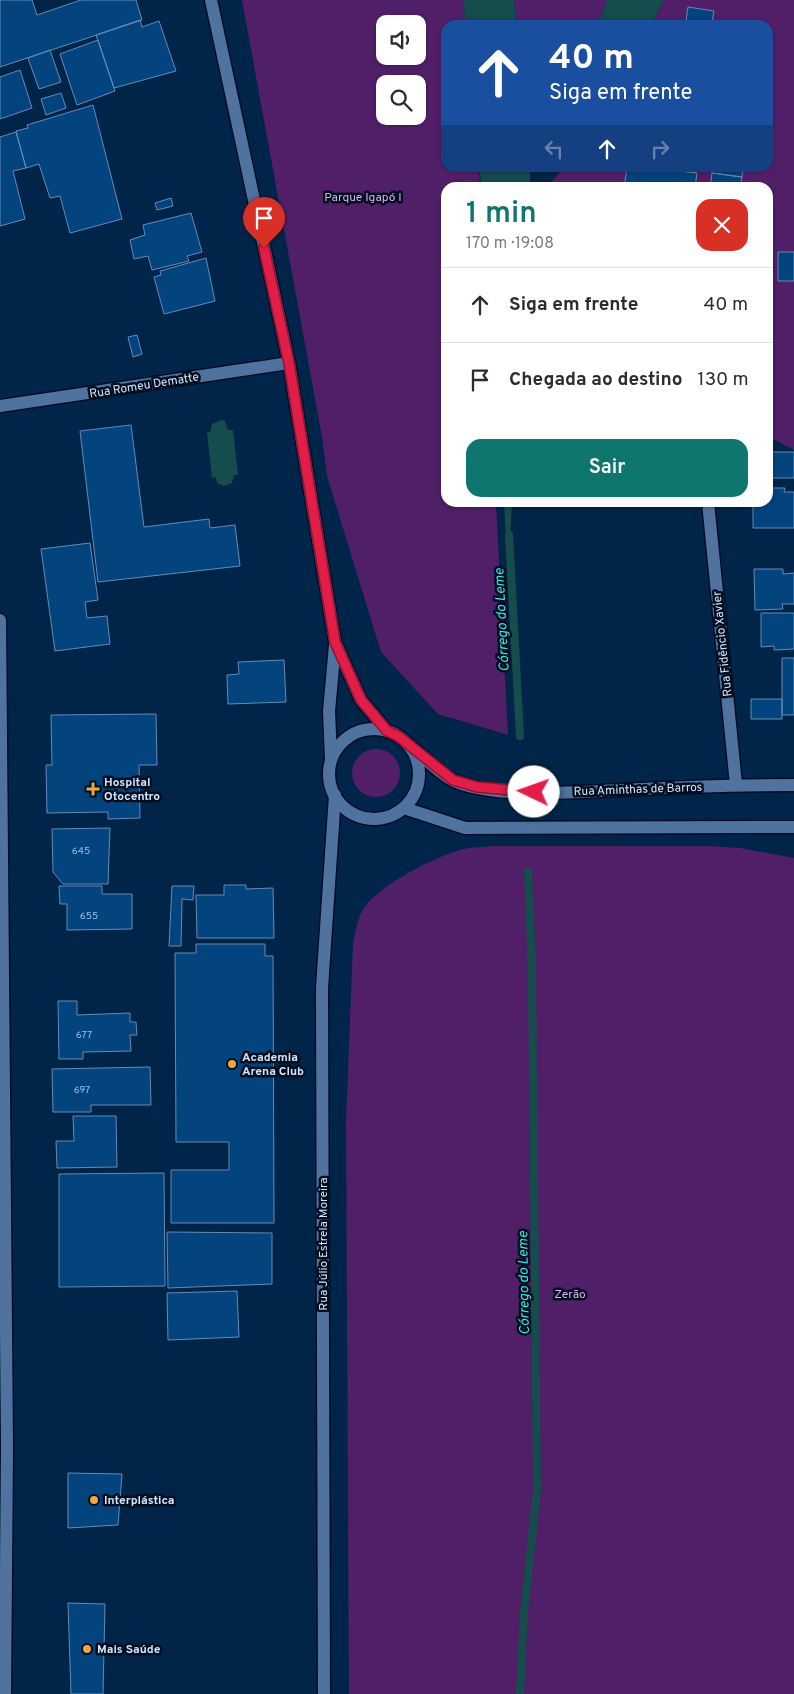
<!DOCTYPE html>
<html lang="pt">
<meta charset="utf-8">
<style>
:root{--surface:#fff;--page:#f7f7f7;--text:#2b2b33;--muted:#7c7c81;--line:#e1e1e2;--accent:#0f766e}
body{margin:0;font-family:Overpass,sans-serif;background:var(--page);color:var(--text);height:100vh;display:flex;flex-direction:column;font-size:19px;white-space:nowrap}
*{box-sizing:border-box;margin:0}
p{font-size:16px;color:var(--muted)}
.icon{flex:none;width:28px;height:28px;fill:none;stroke:currentColor;stroke-width:2;stroke-linecap:round;stroke-linejoin:round}
.map{position:relative;flex:1;overflow:hidden}
.drawer{position:absolute;left:441px;top:182px;width:332px;height:325px;display:flex;flex-direction:column;background:var(--surface);border-radius:15px;box-shadow:0 1px 4px #0004}
.drawer>*{flex:none}
.guide{position:absolute;left:441px;top:20px;width:332px;height:152px;border-radius:15px;box-shadow:0 1px 4px #0004;background:#1a4fa0;color:#fff;overflow:hidden}
.tools{position:absolute;left:376px;top:15px;display:grid;gap:10px}
.tools a{display:grid;place-items:center;width:50px;height:50px;border-radius:10px;background:var(--surface);box-shadow:0 1px 4px #0004;font-size:25px}
.pin{position:absolute;display:grid;place-items:center;width:42px;height:42px;color:#fff;margin:-51px -21px;border-radius:50% 50% 50% 0;rotate:-45deg;box-shadow:0 0 5px #0007}
.pin .icon{rotate:45deg}
.me{position:absolute;width:55px;margin:-28px;rotate:273deg;stroke-linejoin:round;filter:drop-shadow(0 0 4px #0008)}
.turn{display:flex;align-items:center;gap:18px;height:105px;padding:0 25px;font-size:22px}
.turn .icon{width:65px;height:65px;stroke-width:2.5}
.turn b{display:block;font-size:35px;line-height:42px}
.lanes{display:flex;align-items:center;height:48px;padding:0 25px;background:#0003;justify-content:center;gap:25px;direction:ltr}
.lanes .off{opacity:.35}
.round{display:grid;place-items:center;flex:none;width:52px;height:52px;border-radius:15px;background:var(--page)}
.overview{display:flex;align-items:center;justify-content:space-between;height:85px;padding:0 25px}
h1{font-size:30px;font-weight:600;line-height:38px;color:var(--accent)}
.primary-button{display:flex;gap:10px;margin-top:auto;padding:10px 25px}
.primary-button a{flex:1;height:58px;border-radius:15px;background:var(--accent);color:#fff;font-size:20px;font-weight:600;line-height:58px;text-align:center}
ul{padding:0;list-style:none}
li{display:flex;align-items:center;gap:15px;height:75px;padding:0 25px;border-top:1px solid var(--line)}
li div{flex:1}
li b{display:block;font-size:19px}
li em{font-style:normal}
.map>svg:first-child{display:block}
.green{fill:#501f68;fill-rule:evenodd}
.water{fill:#144d4c}
.lines{fill:none;stroke-linecap:round;stroke-linejoin:round}
.stream{stroke:#144d4c;stroke-width:8}
.building{fill:#03437e;stroke:#658bb7}
.minor-casing{stroke:#000d28;stroke-width:15}
.tertiary-casing{stroke:#000d28;stroke-width:15}
.minor{stroke:#4f739e;stroke-width:12}
.tertiary{stroke:#4f739e;stroke-width:12}
.route-casing{stroke:#92132f;stroke-width:12}
.route{stroke:#e11d48;stroke-width:9}
.poi-dot{fill:#efa73d;stroke:#020e1e;stroke-width:2}
.labels{text-anchor:middle;stroke-width:5;stroke-linejoin:round;paint-order:stroke}
.number-label{font-size:10px;fill:#9ebdde}
.park-label{font-size:12px;fill:#daaff3;stroke:#020e1e}
.street-label{font-size:12px;fill:#d1e6fe;stroke:#020e1e}
.poi-label{font-size:12px;font-weight:bold;fill:#d1e6fe;stroke:#020e1e;text-anchor:start}
.water-label{font-size:14px;font-style:italic;fill:#2ceae7;stroke:#020e1e}
</style>
<div class="map">
<svg width="794" height="1694" viewBox="0 0 794 1694">
<rect width="100%" height="100%" fill="#012549"/>
<!-- green -->
<path class="green" d="M242 0H463L466 25H446V168H479L480 187 446 188V502L496 503 508 735 438 714 381 652 327 476 322 437ZM385 24H418V56H385ZM385 84H418V116H385Z
M514 0H607L598 25H516Z
M664 0H794V450L769 437V188H551L552 181 564 168H769V25H651Z
M352 773a24 24 0 1 1 48 0a24 24 0 1 1-48 0Z
M495 846H708L740 848 794 858V1694H349L346 1122 353 943C356 930 358 914 367 904 386 882 433 858 460 850 471 847 484 847 495 846Z"/>
<!-- water -->
<path class="water" d="M463 0H514L516 25H466Z
M607 0H664L651 25H598Z
M480 168H530V187H481Z
M222 420 225 421 228 430H233L238 475H234L232 483 224 486 217 483 216 477 212 478 207 432H210L212 424Z
M504 503H512L508 570Z"/>
<g class="lines">
<!-- stream -->
<path class="stream" d="M509 535 520 736
M520 1694 524 1612 537 1490 532 970 528 871"/>
</g>
<!-- building -->
<path class="building" d="M0 0H32L37 15 81 0H136L142 20 0 67Z
M688 7 714 11 712 23H716L715 25H682V21H686Z
M140 20 142 27 159 21 176 71 114 88 96 35Z
M98 40 115 91 77 105 60 54Z
M50 50 61 82 39 89 28 58Z
M20 70 32 108 0 119V77Z
M61 93 66 108 46 115 41 99Z
M93 105 122 219 70 233 60 196 50 198 39 164 26 168 16 131 28 128 27 125Z
M16 132 26 168 13 171 25 219 0 226V137Z
M627 168H657L697 173 695 188H624Z
M657 168H696L695 173Z
M712 168H743L742 177 712 173Z
M712 173 742 177 740 188H710Z
M171 198 173 206 157 210 155 203Z
M191 213 202 252 187 256 189 261 152 270 148 256 134 259 130 240 145 235 143 225Z
M778 252H794V281H778Z
M206 258 215 301 164 314 154 277 161 275 160 271Z
M137 335 142 354 133 357 128 337Z
M131 425 144 527 209 519 210 528 235 525 240 566 98 582 80 431Z
M769 452H794V478H769Z
M769 488H785L784 492H794V528H753V502H769Z
M90 543 98 600 85 602 87 618 107 616 110 644 55 651 41 549Z
M754 569H783V574L794 573V604H782L783 609 755 610Z
M761 613H794V649L774 650V646L761 647Z
M782 658H794V715H782Z
M284 660 286 702 228 704 227 675 239 674 238 662Z
M751 699H782V719H751Z
M156 714 157 765H139L140 818 108 819V812L47 813 46 765H52L51 715Z
M110 828 108 884H63L53 872 52 829Z
M224 885H246V889L273 888 274 938H197L196 895H224Z
M59 886H102V894H132V929L67 930V904H60Z
M172 886H194L193 900 182 899 181 946H169Z
M196 944H265V956H273L274 1223H171V1170H229V1142H176L175 953H196Z
M58 1001H77V1015L130 1013V1022H136L137 1035H130L131 1051 83 1052V1059H59Z
M150 1067 151 1105H91V1112H53L52 1069Z
M73 1116H116L117 1167 57 1168 56 1141H74Z
M164 1173 165 1286 59 1287V1174Z
M167 1232 272 1233V1284L168 1288Z
M237 1291 239 1337 168 1340 167 1293Z
M68 1473 122 1474 118 1525 68 1528Z
M68 1603 105 1604 103 1694H71Z"/>
<g class="lines">
<defs>
<path id="minor" d="M0 406 289 363
M708 502 736 785
M0 620 7 1447 5 1694
M324 1694 322 988 335 795"/>
<path id="tertiary" d="M211 0 289 363 335 642 361 700 387 731
M329 774a45 45 0 1 1 90 0a45 45 0 1 1-90 0Z
M407 743C419 753 441 775 454 781 496 799 574 792 620 790 678 787 736 785 794 785
M331 759 329 711 335 645
M404 808 465 828 794 827"/>
</defs>
<!-- minor casing -->
<use href="#minor" class="minor-casing"/>
<!-- tertiary casing -->
<use href="#tertiary" class="tertiary-casing"/>
<!-- minor -->
<use href="#minor" class="minor"/>
<!-- tertiary -->
<use href="#tertiary" class="tertiary"/>
</g>
<g class="lines">
<defs>
<path id="route" d="M264 248 289 363 335 642 361 700 387 731 398 736 453 780 477 787 534 792"/>
</defs>
<!-- route casing -->
<use href="#route" class="route-casing"/>
<!-- route -->
<use href="#route" class="route"/>
</g>
<!-- markers -->
<g class="poi-dot">
<path d="M90.5 781.5h5v5h5v5h-5v5h-5v-5h-5v-5h5z"/>
<circle cx="232" cy="1064" r="5"/>
<circle cx="94" cy="1500" r="5"/>
<circle cx="87" cy="1649" r="5"/>
</g>
<g class="labels">
<!-- number labels -->
<g class="number-label">
<text x="81" y="854">645</text>
<text x="89" y="919">655</text>
<text x="84" y="1038">677</text>
<text x="82" y="1093">697</text>
</g>
<!-- park labels -->
<g class="park-label">
<text x="363" y="201">Parque Igapó I</text>
<text x="570" y="1298">Zerão</text>
</g>
<!-- street labels -->
<g class="street-label">
<text transform="translate(144 385) rotate(-9)" y="4">Rua Romeu Dematte</text>
<text transform="translate(722 644) rotate(-96)" y="4">Rua Fidêncio Xavier</text>
<text transform="translate(638 789) rotate(-2)" y="4">Rua Aminthas de Barros</text>
<text transform="translate(323 1244) rotate(-90)" y="4">Rua Júlio Estrela Moreira</text>
</g>
<!-- poi labels -->
<g class="poi-label">
<text x="104" y="786">Hospital<tspan x="104" dy="14">Otocentro</tspan></text>
<text x="242" y="1061">Academia<tspan x="242" dy="14">Arena Club</tspan></text>
<text x="104" y="1504">Interplástica</text>
<text x="97" y="1653">Mais Saúde</text>
</g>
<!-- water labels -->
<g class="water-label">
<text transform="translate(501 620) rotate(-93)" y="5">Córrego do Leme</text>
<text transform="translate(523 1283) rotate(-91)" y="5">Córrego do Leme</text>
</g>
</g>
</svg>
<div class="tools">
<a><svg class="icon" aria-label="sound" viewBox="0 0 24 24"><path d="M4 9h4l5-4v14l-5-4H4zM17 9q2 3 0 6"/></svg></a>
<a><svg class="icon" aria-label="search" viewBox="0 0 24 24"><circle cx="10" cy="10" r="6"/><path d="M15 15l6 6"/></svg></a>
</div>
<div class="pin" style="left:264px;top:248px;background:#d93025"><svg class="icon" aria-label="arrive" viewBox="0 0 24 24"><path d="M6 21V4h12l-3 4 3 4H6"/></svg></div>
<svg class="me" style="left:534px;top:792px" viewBox="-20 -20 40 40"><circle r="19" fill="#fff"/><path d="M0-13L10 11 0 6-10 11z" fill="#e11d48"/></svg>
<div class="guide">
<div class="turn"><svg class="icon" aria-label="ahead" viewBox="0 0 24 24"><path d="M12 20V5M6 11l6-6 6 6"/></svg><div><b>40 m</b>Siga em frente</div></div>
<div class="lanes"><svg class="icon off" aria-label="left" viewBox="0 0 24 24"><path d="M17 20v-9H6M10 6l-5 5 5 5"/></svg><svg class="icon" aria-label="ahead" viewBox="0 0 24 24"><path d="M12 20V5M6 11l6-6 6 6"/></svg><svg class="icon off" aria-label="right" viewBox="0 0 24 24"><path d="M7 20v-9h11M14 6l5 5-5 5"/></svg></div>
</div>
<section class="drawer">
<div class="overview"><div><h1>1 min</h1><p>170 m · 19:08</p></div><a class="round" style="background:#d93025;color:#fff"><svg class="icon" aria-label="close" viewBox="0 0 24 24"><path d="M6 6l12 12M18 6L6 18"/></svg></a></div>
<ul>
<li><svg class="icon" aria-label="ahead" viewBox="0 0 24 24"><path d="M12 20V5M6 11l6-6 6 6"/></svg><div><b>Siga em frente</b></div><em>40 m</em></li>
<li><svg class="icon" aria-label="arrive" viewBox="0 0 24 24"><path d="M6 21V4h12l-3 4 3 4H6"/></svg><div><b>Chegada ao destino</b></div><em>130 m</em></li>
</ul>
<div class="primary-button"><a>Sair</a></div>
</section>
</div>
